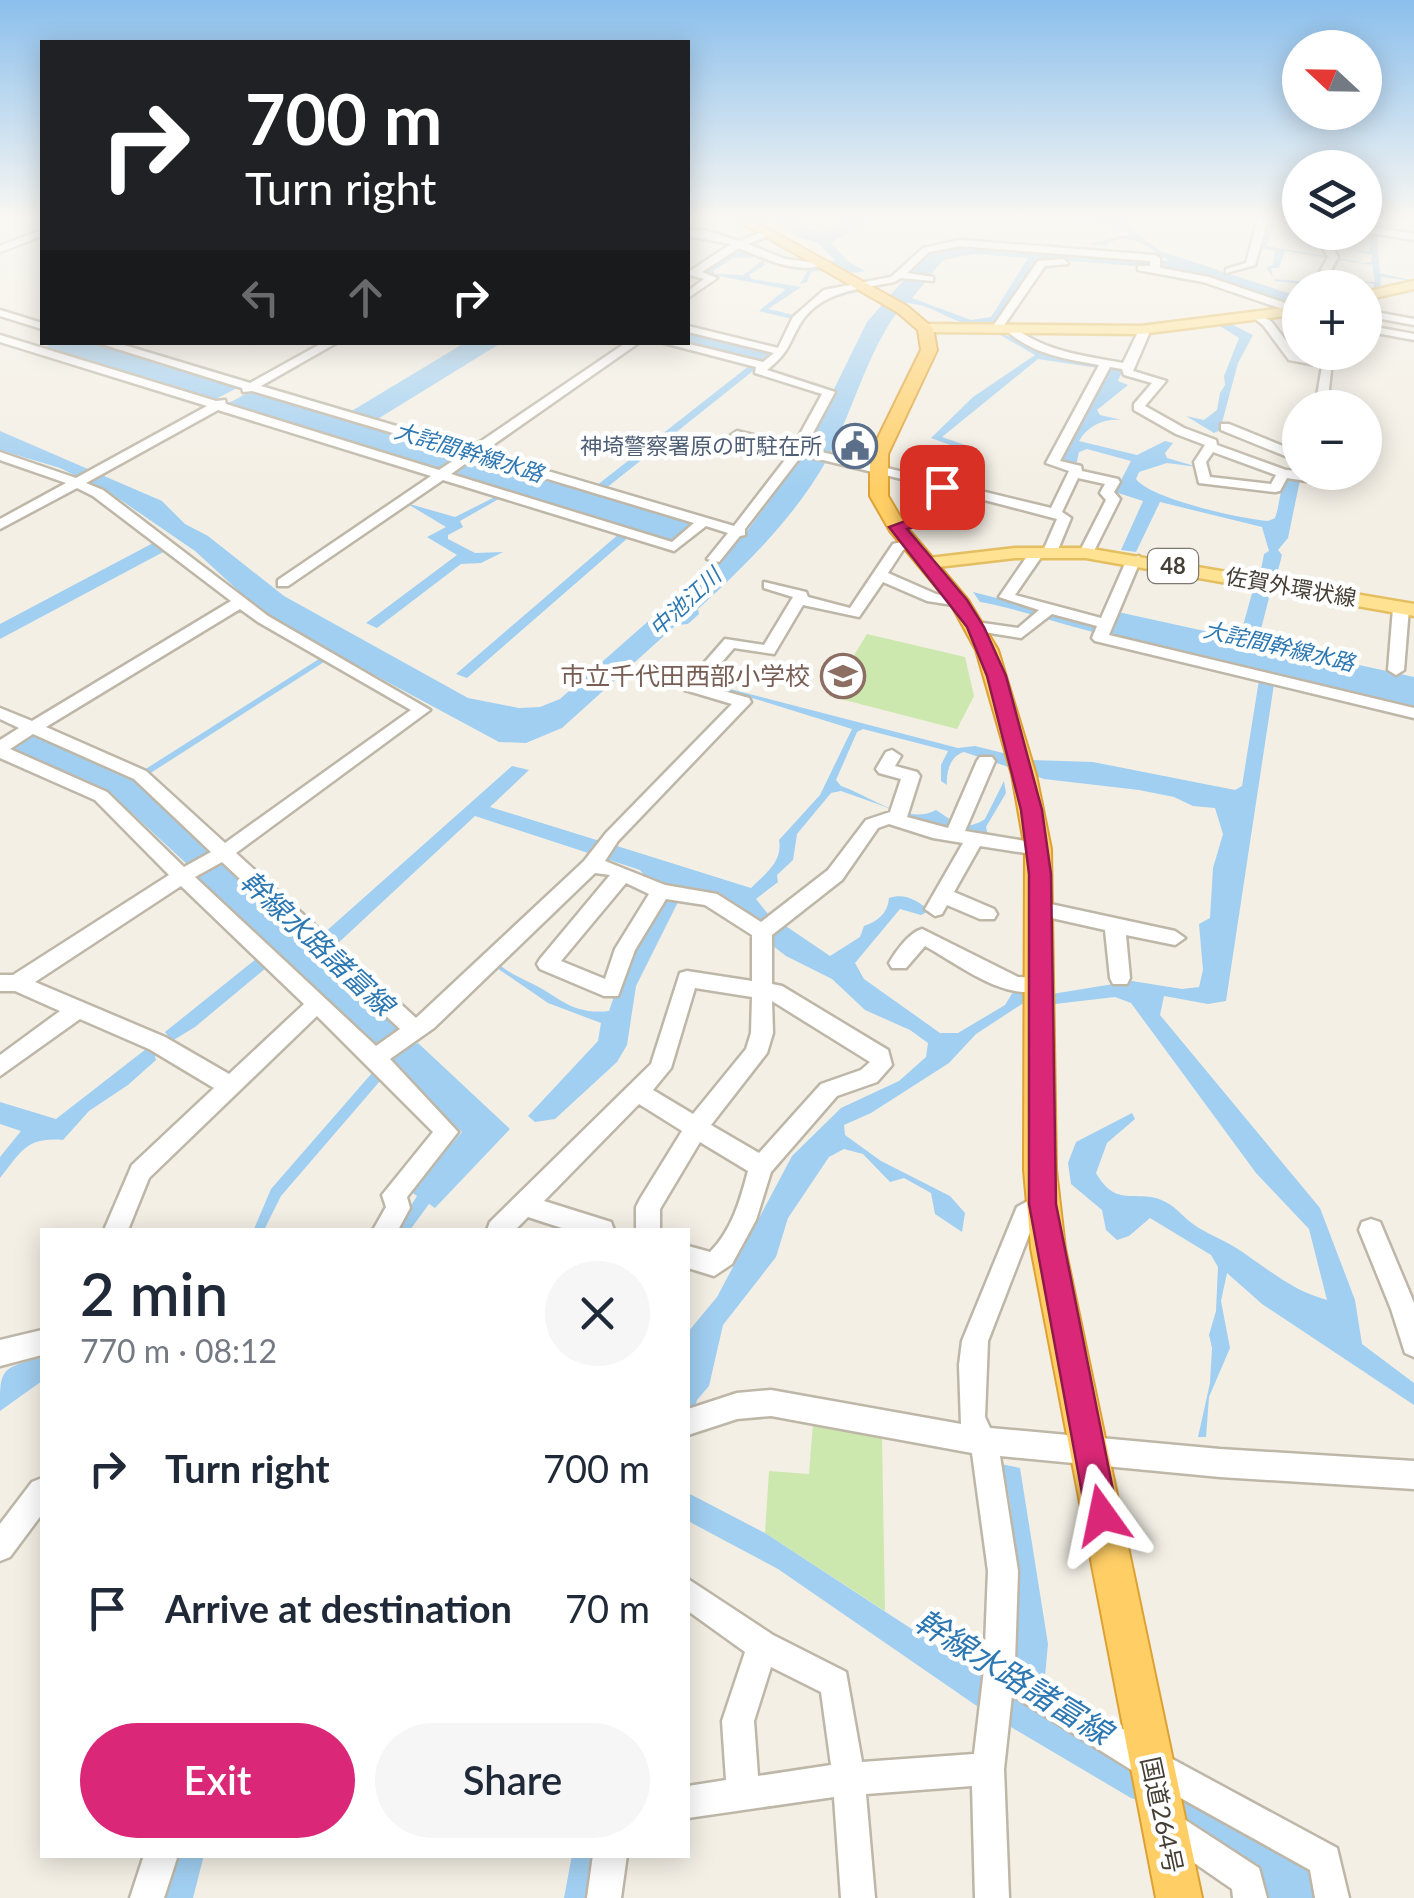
<!DOCTYPE html>
<meta charset="utf-8">
<style>
:root{--surface:#fff;--page:#f6f6f7;--text:#1f2937;--muted:#747a83;--accent:#db2777}
body{margin:0;font-family:Lato,"Noto Sans JP",sans-serif;background:var(--page);color:var(--text);height:100vh;display:flex;flex-direction:column;font-size:38px;white-space:nowrap}
*{box-sizing:border-box;margin:0}
p{font-size:32px;color:var(--muted)}
.icon{flex:none;width:55px;height:55px;fill:none;stroke:currentColor;stroke-width:2;stroke-linecap:round;stroke-linejoin:round}
.map{position:relative;flex:1;overflow:hidden}
.panel{position:absolute;left:40px;top:1228px;width:650px;height:630px;display:flex;flex-direction:column;background:var(--surface);border-radius:0px;box-shadow:0 5px 25px #0003}
.panel>*{flex:none}
.top-card{position:absolute;left:40px;top:40px;width:650px;height:305px;border-radius:0px;box-shadow:0 5px 25px #0003;background:#202124;color:#fff;overflow:hidden}
.needle{width:65px;rotate:292deg}
.fabs{position:absolute;left:1282px;top:30px;display:grid;gap:20px}
.fabs a{display:grid;place-items:center;width:100px;height:100px;border-radius:50%;background:var(--surface);box-shadow:0 5px 25px #0003;font-size:50px}
.pin{position:absolute;display:grid;place-items:center;width:85px;height:85px;color:#fff;margin:-42px;border-radius:20px;box-shadow:0 5px 15px #0006}
.me{position:absolute;width:110px;margin:-55px;rotate:348deg;stroke-linejoin:round;filter:drop-shadow(0 0 8px #0008)}
.turn{display:flex;align-items:center;gap:35px;height:210px;padding:0 40px;font-size:45px}
.turn .icon{width:130px;height:130px;stroke-width:2.5}
.turn b{display:block;font-size:70px;line-height:85px}
.lanes{display:flex;align-items:center;height:95px;padding:0 40px;background:#0003;justify-content:center;gap:50px;direction:ltr}
.lanes .off{opacity:.35}
.round{display:grid;place-items:center;flex:none;width:105px;height:105px;border-radius:52px;background:var(--page)}
.headline{display:flex;align-items:center;justify-content:space-between;height:170px;padding:0 40px}
h1{font-size:60px;font-weight:600;line-height:75px}
.primary-button{display:flex;gap:20px;margin-top:auto;padding:20px 40px}
.primary-button a{flex:1;height:115px;border-radius:60px;background:var(--accent);color:#fff;font-size:40px;font-weight:600;line-height:115px;text-align:center}
.primary-button a+a{background:var(--page);color:var(--text)}
ul{padding:0;list-style:none}
li{display:flex;align-items:center;gap:30px;height:140px;padding:0 40px}
li div{flex:1}
li b{display:block;font-size:38px}
li em{font-style:normal}
.map>svg:first-child{display:block}
.green{fill:#cde8ae}
.water{fill:#a1cff1;fill-rule:evenodd}
.lines{fill:none;stroke-linecap:round;stroke-linejoin:round}
.minor-casing{stroke:#beb7a8;stroke-width:5}
.major-casing{stroke:#e4bf62;stroke-width:5}
.highway-casing{stroke:#dea234;stroke-width:4}
.minor{fill:#fff;fill-rule:evenodd}
.major{fill:#ffe292;fill-rule:evenodd}
.highway{fill:#ffce65;fill-rule:evenodd}
.route{fill:#db2777;stroke:#8e194d;stroke-width:2.5}
.labels{text-anchor:middle;stroke-width:9;stroke-linejoin:round;paint-order:stroke}
.far-service-label{font-size:22px;fill:#4e5e75;stroke:#fff;text-anchor:end}
.far-water-label{font-size:22px;font-style:italic;fill:#2d78b2;stroke:#fff}
.shield{fill:#fff;stroke:#7d7972;stroke-width:2.5}
.shield-label{font-size:22px;font-weight:bold;fill:#453f35}
.far-street-label{font-size:22px;fill:#453f35;stroke:#fff}
.education-label{font-size:25px;fill:#785e54;stroke:#fff;text-anchor:end}
.street-label{font-size:25px;fill:#453f35;stroke:#fff}
.water-label{font-size:28px;font-style:italic;fill:#2d78b2;stroke:#fff}
.near-water-label{font-size:32px;font-style:italic;fill:#2d78b2;stroke:#fff}
</style>
<div class="map">
<svg width="1414" height="1898" viewBox="0 0 1414 1898">
<rect width="100%" height="100%" fill="#f3efe5"/>
<!-- green -->
<path class="green" d="M867 634 965 657 974 696 957 729 829 696Z
M813 1423 882 1435 885 1611 765 1533 769 1471 809 1474Z"/>
<!-- water -->
<path class="water" d="M779 222H797L819 233 843 222H866L831 243 849 262 865 271C846 276 829 267 811 272L807 282 800 284 810 266 835 260 818 243 798 237Z
M1067 222H1120L1126 224 1160 251 1300 297V308L1204 276 1162 268 1045 259 997 323C956 333 940 304 905 303 870 342 854 409 829 456 797 515 747 564 698 609L699 614 688 624 676 625 562 728 526 743 499 742 315 643 254 605 195 551 109 492 60 468 0 450V431L162 501 185 524 208 536 284 596 468 698 519 708 540 707 560 699 721 557 747 531 797 464 867 322 927 253 970 246 1169 261C1150 248 1126 228 1105 246L1089 244 1130 234 1112 224ZM974 254 1028 258 991 317 971 320 912 298 943 260Z
M1267 222H1275L1267 246 1365 263 1371 262 1372 255 1353 250 1369 252 1373 222H1384L1377 239 1380 273 1414 281 1381 277 1380 288 1374 289V284L1362 282H1375L1372 265 1285 251 1279 268H1271L1273 279 1322 283 1326 287 1275 281 1266 267 1273 265 1275 251 1261 248Z
M688 235C712 235 737 243 757 257L733 258 713 271 715 274 743 275 763 260 765 265 749 275 751 279 801 287 768 309 794 315 792 319 759 311 786 289 699 272 736 248 720 240 695 237 688 244Z
M1233 325 1253 335 1238 363 1220 430 1214 433 1186 416 1204 420 1217 410 1220 393 1225 385 1224 376 1239 338 1220 326Z
M688 331 776 353 762 363 676 343 688 342Z
M995 332 1100 365 1098 368 1038 359 942 437 977 449 975 454 931 438 973 397 1035 355Z
M466 342 501 343 376 420 350 412Z
M52 343H91L239 387 212 401 43 349Z
M750 365 758 367 605 489 596 486Z
M1111 366 1123 369 1118 381 1128 385 1097 410 1100 415 1122 420C1105 418 1088 425 1079 441L1137 455 1165 441 1173 443 1165 453 1167 458 1198 467 1167 463 1139 472 1136 479C1151 499 1241 519 1268 521L1275 518C1281 502 1278 491 1288 476L1300 480 1288 538 1278 550 1282 555 1277 574 1287 579 1260 575 1264 554 1269 551 1262 527 1160 502 1136 552 1121 550 1143 501 1115 492 1131 461 1087 449 1079 452 1076 465 1059 460Z
M253 390 465 453 441 470 227 404Z
M476 457 695 522 682 537 672 542 451 473Z
M497 496 502 497 460 521 463 527 448 535V539L475 553 503 552 481 563 461 564 377 628 366 623 457 555 427 537 446 527 406 503 455 517Z
M620 533 630 536 467 678 456 674Z
M155 542 167 550 0 639V624Z
M1254 586 1271 590 1259 637 1241 633Z
M973 592 1111 627 1118 612 1414 677V706L1108 635 1096 628 1093 632C1054 622 1019 609 980 602Z
M319 659 324 662 149 774 144 770Z
M645 667 958 748 975 746 1031 760 1093 762 1235 790 1242 786 1259 680 1274 684 1226 1001 1208 1004 1164 996 1160 1015 1320 1208 1355 1300 1362 1344 1414 1383V1405L1262 1304 1227 1273 1221 1301 1230 1348 1209 1397 1206 1437H1198L1210 1383 1212 1348 1209 1335 1216 1311 1218 1267 1211 1255 1150 1218 1129 1236 1117 1240 1106 1230 1102 1210 1071 1184 1068 1163 1076 1142 1132 1113 1135 1119 1107 1143 1096 1173C1118 1212 1140 1185 1169 1204 1178 1209 1184 1218 1193 1224 1205 1233 1220 1238 1233 1246 1265 1266 1291 1291 1327 1300L1309 1229 1256 1173 1131 1003 1115 997 1055 1004 1025 1002 976 1034 949 1063 871 1113 844 1125 845 1135 881 1161 950 1196 965 1213 962 1232 935 1214 931 1193 904 1178 890 1182 863 1154 844 1149 829 1157 788 1218 776 1257 723 1325 709 1386 697 1400 688 1431V1332L717 1297 792 1156 841 1108 899 1081 926 1057 928 1043 910 1030 865 1010 832 979 786 956 769 943 772 932 713 892 677 891 673 898 678 902 636 986 627 1045 617 1062 555 1119 535 1122 528 1116 598 1041 601 1023 548 1003 494 966 497 963C509 973 519 977 533 984 561 998 572 1015 609 1011L630 950 663 898 640 870 475 816 336 945 323 934 512 766 529 770 490 807 603 842 612 850 617 846 751 888C765 874 783 862 779 840L820 795 852 729 759 700 641 671ZM863 729 948 751 941 765V781L947 785C946 772 950 756 964 752L1044 779 1139 790 1174 797 1193 806 1215 808 1223 834 1213 868 1210 918 1199 924 1203 970 1199 987 1182 989 1132 981 1052 994 1013 992 1005 1005 958 1033H940L864 979 855 963 900 909 921 915 929 911C918 900 904 893 889 898 888 913 878 921 864 926L860 937 830 956 768 914 756 899 778 882 777 875 793 860 797 834 831 793 841 791 886 807 917 824 936 828 946 825 988 836 986 827 1006 793 1004 781 985 819C964 833 953 821 936 810 908 826 868 795 841 786L836 780 857 732Z
M32 732 134 778 402 1028 399 1033 412 1045 418 1043 510 1129 435 1208 429 1204 410 1230H395L417 1196 410 1191 462 1132 387 1062 393 1057 380 1044 373 1047 197 876 204 872 189 866 108 791 9 748Z
M256 959 266 968 195 1027 154 1052 156 1060 128 1085 89 1111 63 1140C26 1137 22 1151 0 1178V1157L21 1131 0 1124V1102L56 1119 146 1049 151 1051 169 1037 165 1032Z
M372 1073 380 1081 281 1196 264 1230 254 1229 271 1189Z
M42 1357V1381L0 1411C0 1367 1 1369 42 1357Z
M1001 1464 1020 1468 1048 1644 1044 1687 1008 1662C1013 1598 1021 1526 1001 1464Z
M688 1493 765 1533 985 1677 1315 1868 1320 1898H1264L1177 1811 1131 1798 987 1713 778 1569 688 1521Z
M173 1855H204L193 1898H158Z
M572 1855H600L595 1898H564Z"/>
<g class="lines">
<defs>
<path id="minor" d="M1257 222H1267L1255 265 1226 273V269L1246 263Z
M1365 226 1414 234V240L1365 232Z
M42 230V236L0 252V246Z
M688 230 707 231 739 241 767 230 770 235 748 244 785 259 826 264C799 275 765 259 739 248L702 272 717 278 688 298V291L704 279 690 275V271L731 244 688 236Z
M1325 232H1335L1332 246 1338 257 1330 272 1358 280V288H1348L1349 284 1319 274 1328 257 1322 246Z
M960 240 1155 255 1160 258V268L1209 277 1300 308V315L1203 282 1138 270V266H1150V261L960 246 929 252 907 273 933 277V281L901 278 894 282C860 289 820 291 800 324 787 347 789 352 767 370L835 392 805 448 1051 508 1069 471 1046 463 1099 365C1066 359 1030 354 1005 329L1014 327C1045 352 1085 356 1123 363L1137 334 1136 330 1145 328 1149 334 1133 371 1166 381 1145 406 1184 428 1216 440 1217 445 1286 470 1313 472V477L1306 481 1287 478 1280 491 1275 492 1199 483 1194 462 1205 445 1176 434 1134 410V404L1152 383 1124 375 1122 369 1110 367 1060 461 1081 466 1082 471 1118 479 1120 482 1114 492 1120 499 1093 553 1081 556 1079 553 1106 500 1100 493 1105 484 1078 478 1062 512 1071 518 1057 552 1050 556 1044 553 1015 595 1101 618 1127 559 1139 556 1141 559 1109 635 1414 708V718L1095 641 1092 638 1097 626 1052 614 1021 638 971 630V624L976 622 1018 628 1039 610 999 597 1032 549 1043 551 1057 519 946 490 921 525 892 530V524L911 519 935 487 802 455 745 529V535L740 536 719 562 707 559 728 533 706 526 674 551 443 480 288 586H278V580L431 476 218 410 86 483 103 490 268 616 430 710 236 853 416 1018 584 861 606 833 732 704 685 690 683 687 725 639 764 645 793 597 764 588V582L806 592 808 597 850 608 893 544 910 540 917 544 903 550 888 573 936 594 966 601V607L927 601 883 582 859 617 803 605 774 654 734 648 702 685 749 698 751 702 618 841 605 861 665 885 717 894 761 922 828 870 866 820 890 812 901 779 879 773 876 769 886 752 892 750 901 756 895 766 917 772 920 776 907 817 948 828 977 761 980 757H992L995 761 965 831 1038 843 1047 849 1038 855 980 846 954 892 994 909 997 914 994 919H980L947 905 942 914 935 916 925 909 963 843 933 838 889 824 878 828 842 880 772 935V984L782 986 888 1050 892 1065 877 1082 837 1096 771 1172 756 1220 732 1264 714 1276 688 1268V1246L710 1252C732 1230 740 1201 748 1171L700 1142 660 1209V1230H636V1207L640 1199 682 1131 639 1104 544 1201 611 1222 614 1230H568L528 1217 515 1230H487L490 1222 651 1064 680 973 687 971 752 981V935L705 905 666 899 635 950 618 996H604L540 969 537 964 540 959 610 875 595 873 434 1028 390 1059 458 1132 407 1197 410 1208 398 1230H373L386 1207 382 1195 433 1132 317 1016 149 1178 128 1230H104L132 1165 214 1088 149 1049 80 1019 0 1076V1055L60 1011 15 991H0V975H13L169 875 95 800 0 758V740L19 728 0 719V708L32 721 231 601 93 496 77 488 0 529V519L66 483 0 460V452L76 478 207 406 0 342V335L216 401 225 400 226 404 439 470 463 454 252 391 243 392 242 388 95 342H114L250 383 324 342H338L261 386 471 448 627 342H640L483 452 734 526 791 452 731 435 737 431 794 445 822 394 755 373 756 367 660 342H681L763 362 774 353 688 332V326L778 348 793 317 824 290 891 277 923 248ZM1213 452 1276 475 1271 484 1210 477 1206 462ZM475 457 694 523 672 542 451 474ZM240 609 258 622 411 710 225 843 146 771 46 727ZM33 734 134 779 211 852 184 867 107 792 10 749ZM222 862 400 1029 376 1046 195 877ZM626 883 649 894 615 949 605 979 561 961ZM181 886 304 1004 229 1074 165 1037 35 982ZM695 988 752 997 751 1033 746 1049 693 1114 653 1090 671 1068ZM772 1001 870 1062 861 1070 821 1084 759 1153 711 1125 767 1053 773 1033Z
M1064 259 1068 264 1045 266 1000 331H992L991 329 1038 261Z
M0 310 42 323V329L0 316Z
M1365 310 1414 319V325L1365 316Z
M1259 315 1271 321 1297 355 1332 361 1327 408H1315L1322 366 1289 360 1263 325 1254 318Z
M1365 325 1414 334V340L1365 331Z
M1221 424H1229L1300 453V462L1221 430Z
M1401 603 1409 608 1404 670 1396 675 1388 670 1393 608Z
M1041 902 1175 931 1185 938 1175 945 1126 935 1130 978 1127 984H1113L1110 978 1105 930 1034 914 1031 909 1034 904Z
M922 929 1018 977 1046 978 1049 984 1046 990C1004 1002 960 965 925 946L906 968H892L889 963C896 951 909 933 922 929Z
M1042 1193 1050 1196 1054 1204 1050 1212 1034 1222 988 1341 985 1417 990 1428 1220 1449 1414 1461V1489L1220 1477 1000 1456 1018 1571 1015 1662 1163 1754 1337 1848 1349 1898H1315L1310 1870 1141 1776 1012 1695 1004 1769 1009 1898H975L972 1786 866 1794 875 1898H841L834 1797 688 1818V1786L726 1780 722 1721 745 1652 688 1611V1579L773 1635 846 1672 862 1762 974 1754 984 1670 988 1571 972 1453 771 1416 737 1419 688 1435V1409L737 1393 771 1390 961 1424 959 1365 962 1341 1017 1207ZM771 1667 821 1692 831 1765 758 1776 754 1721Z
M1371 1219 1380 1222 1414 1303V1357L1405 1353 1391 1309 1359 1230 1362 1222Z
M42 1330V1355L0 1366V1340Z
M42 1478V1514L10 1557 0 1561V1524L32 1482Z
M1170 1810 1259 1868 1267 1898H1233L1232 1889 1158 1838 1154 1826 1158 1814Z
M144 1855H178L164 1898H130Z
M593 1855H627L621 1898H587Z"/>
<path id="major" d="M1414 281V289L1365 300V292Z
M1300 306V314L1141 334 925 332 918 328 925 324 1141 326Z
M1015 548H1086L1414 604V616L1086 558H1015L929 568 920 563 929 558Z"/>
<path id="highway" d="M740 222H756L907 306 933 328 937 350 888 454V496L905 525 968 600 998 650 1036 775 1051 849 1056 1170 1065 1248 1202 1898H1156L1031 1248 1024 1170 1025 849 1012 775 976 650 952 606 890 531 870 496V454L921 350 918 330 897 312Z"/>
</defs>
<!-- minor casing -->
<use href="#minor" class="minor-casing"/>
<!-- major casing -->
<use href="#major" class="major-casing"/>
<!-- highway casing -->
<use href="#highway" class="highway-casing"/>
<!-- minor -->
<use href="#minor" class="minor"/>
<!-- major -->
<use href="#major" class="major"/>
<!-- highway -->
<use href="#highway" class="highway"/>
</g>
<!-- sky -->
<linearGradient id="sky" x2="0" y2="1"><stop stop-color="#8bbfec"/><stop offset="0.45" stop-color="#faf8f3"/><stop offset="1" stop-color="#faf8f3" stop-opacity="0"/></linearGradient>
<rect width="1414" height="488" fill="url(#sky)"/>
<!-- route -->
<path class="route" d="M936 484 949 487 922 525 907 529 967 600 984 627 1006 676 1042 810 1051 874 1056 1204 1118 1515 1113 1526 1102 1531 1090 1526 1086 1515 1029 1204V874L1021 810 987 676 967 627 889 527 911 519Z"/>
<!-- icons -->
<defs>
<symbol id="civic-ring" viewBox="-11 -11 22 22"><circle r="9.5" fill="#fff" stroke="#5c6f8a" stroke-width="1.5"/><path d="M-.6-6.5H3V-4.5H.6V-3L4-1V1h2V6H-6V1h2V-1L-.6-3ZM-1.2 2.5V6h2.4V2.5Z" fill="#5c6f8a"/></symbol>
<symbol id="school-ring" viewBox="-11 -11 22 22"><circle r="9.5" fill="#fff" stroke="#8d6e63" stroke-width="1.5"/><path d="M0-5L7-2L0 1L-7-2ZM-4 1L0 2.5L4 1V4Q0 6-4 4Z" fill="#8d6e63"/></symbol>
</defs>
<g fill-rule="evenodd">
<use href="#civic-ring" x="830" y="421" width="50" height="50"/>
<use href="#school-ring" x="818" y="651" width="50" height="50"/>
</g>
<g class="labels">
<!-- far-service labels -->
<g class="far-service-label">
<text x="822" y="454">神埼警察署原の町駐在所</text>
</g>
<!-- far-water labels -->
<g class="far-water-label">
<text transform="translate(469 452) rotate(17)" y="8">大詫間幹線水路</text>
<text transform="translate(685 602) rotate(-43)" y="8">中池江川</text>
<text transform="translate(1279 646) rotate(13)" y="8">大詫間幹線水路</text>
</g>
<!-- shield labels -->
<rect class="shield" x="1148" y="549" width="50" height="34" rx="8"/>
<g class="shield-label">
<text x="1173" y="574">48</text>
</g>
<!-- far-street labels -->
<g class="far-street-label">
<text transform="translate(1291 587) rotate(10)" y="8">佐賀外環状線</text>
</g>
<!-- education labels -->
<g class="education-label">
<text x="810" y="685">市立千代田西部小学校</text>
</g>
<!-- street labels -->
<g class="street-label">
<text transform="translate(1162 1815) rotate(78)" y="9">国道264号</text>
</g>
<!-- water labels -->
<g class="water-label">
<text transform="translate(317 943) rotate(43)" y="10">幹線水路諸富線</text>
</g>
<!-- near-water labels -->
<g class="near-water-label">
<text transform="translate(1013 1677) rotate(32)" y="11">幹線水路諸富線</text>
</g>
</g>
</svg>
<div class="fabs">
<a><svg class="needle" viewBox="-14 -14 28 28"><path d="M0-13l5 13h-10z" fill="#e53935"/><path d="M0 13l5-13h-10z" fill="#747a83"/></svg></a>
<a><svg class="icon" aria-label="layers" viewBox="0 0 24 24"><path d="M12 4l9 5-9 5-9-5zM3 14l9 5 9-5"/></svg></a>
<a>+</a>
<a>−</a>
</div>
<div class="pin" style="left:942px;top:487px;background:#d93025"><svg class="icon" aria-label="arrive" viewBox="0 0 24 24"><path d="M6 21V4h12l-3 4 3 4H6"/></svg></div>
<svg class="me" style="left:1102px;top:1515px" viewBox="-20 -20 40 40"><path d="M0-17L14 15 0 8-14 15z" fill="#db2777" stroke="#fff" stroke-width="4"/></svg>
<div class="top-card">
<div class="turn"><svg class="icon" aria-label="right" viewBox="0 0 24 24"><path d="M7 20v-9h11M14 6l5 5-5 5"/></svg><div><b>700 m</b>Turn right</div></div>
<div class="lanes"><svg class="icon off" aria-label="left" viewBox="0 0 24 24"><path d="M17 20v-9H6M10 6l-5 5 5 5"/></svg><svg class="icon off" aria-label="ahead" viewBox="0 0 24 24"><path d="M12 20V5M6 11l6-6 6 6"/></svg><svg class="icon" aria-label="right" viewBox="0 0 24 24"><path d="M7 20v-9h11M14 6l5 5-5 5"/></svg></div>
</div>
<section class="panel">
<div class="headline"><div><h1>2 min</h1><p>770 m · 08:12</p></div><a class="round"><svg class="icon" aria-label="close" viewBox="0 0 24 24"><path d="M6 6l12 12M18 6L6 18"/></svg></a></div>
<ul>
<li><svg class="icon" aria-label="right" viewBox="0 0 24 24"><path d="M7 20v-9h11M14 6l5 5-5 5"/></svg><div><b>Turn right</b></div><em>700 m</em></li>
<li><svg class="icon" aria-label="arrive" viewBox="0 0 24 24"><path d="M6 21V4h12l-3 4 3 4H6"/></svg><div><b>Arrive at destination</b></div><em>70 m</em></li>
</ul>
<div class="primary-button"><a>Exit</a><a>Share</a></div>
</section>
</div>
